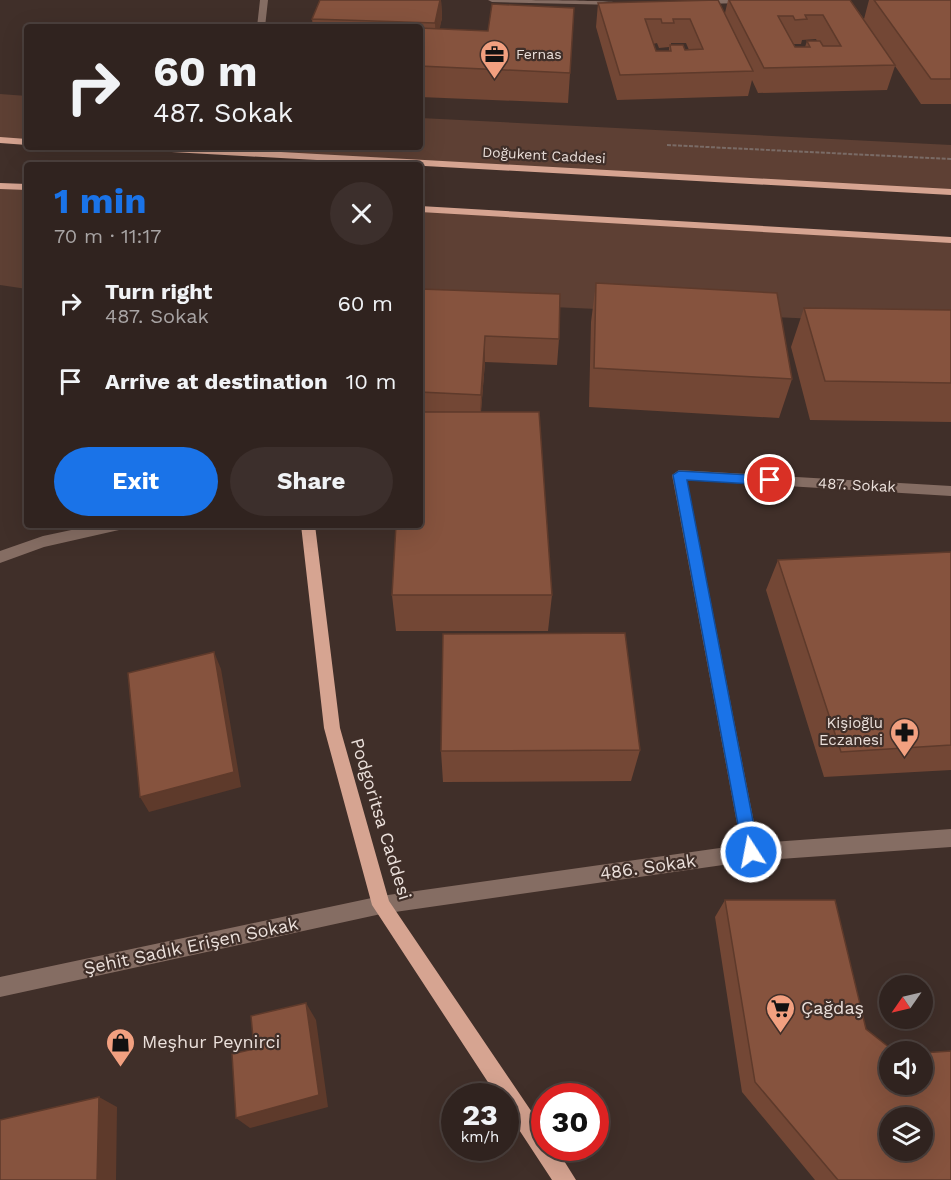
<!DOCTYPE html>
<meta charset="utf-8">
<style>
:root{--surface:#30231f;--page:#3c2f2c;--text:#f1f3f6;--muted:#a8a4a4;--line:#4b403d;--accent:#1a73e8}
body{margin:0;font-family:"Work Sans",sans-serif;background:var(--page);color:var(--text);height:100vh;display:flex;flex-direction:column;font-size:22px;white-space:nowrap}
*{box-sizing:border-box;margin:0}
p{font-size:20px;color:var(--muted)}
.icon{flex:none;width:33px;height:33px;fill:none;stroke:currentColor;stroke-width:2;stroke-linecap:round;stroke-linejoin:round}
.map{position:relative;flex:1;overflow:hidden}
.sheet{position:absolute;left:24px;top:162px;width:399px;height:366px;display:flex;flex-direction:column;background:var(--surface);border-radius:6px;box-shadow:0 6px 24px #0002,0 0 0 2px var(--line)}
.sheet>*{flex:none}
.banner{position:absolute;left:24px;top:24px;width:399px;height:126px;border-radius:6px;box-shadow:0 6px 24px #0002,0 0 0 2px var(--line);background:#30231f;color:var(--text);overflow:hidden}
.needle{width:39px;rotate:236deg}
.buttons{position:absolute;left:879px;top:975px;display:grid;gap:12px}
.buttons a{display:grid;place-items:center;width:54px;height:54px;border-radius:50%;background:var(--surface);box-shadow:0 6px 24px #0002,0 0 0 2px var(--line);font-size:30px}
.speed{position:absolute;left:441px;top:1083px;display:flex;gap:12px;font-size:30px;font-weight:700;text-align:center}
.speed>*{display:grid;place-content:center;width:78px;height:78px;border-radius:50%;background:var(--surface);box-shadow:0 6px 24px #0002,0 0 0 2px var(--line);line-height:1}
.speed small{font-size:15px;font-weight:400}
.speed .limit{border:9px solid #d22;background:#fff;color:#111}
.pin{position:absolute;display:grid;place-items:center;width:51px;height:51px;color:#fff;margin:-26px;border:3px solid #fff;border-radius:50%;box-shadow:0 2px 6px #0007}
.me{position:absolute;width:66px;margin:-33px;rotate:349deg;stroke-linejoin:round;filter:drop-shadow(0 0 4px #0008)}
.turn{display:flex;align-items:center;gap:21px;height:126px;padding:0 30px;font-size:27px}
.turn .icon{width:78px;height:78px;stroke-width:2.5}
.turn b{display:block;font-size:42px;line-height:51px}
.round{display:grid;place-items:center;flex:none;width:63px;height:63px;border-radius:32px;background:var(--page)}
.summary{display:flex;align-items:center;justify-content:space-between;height:102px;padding:0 30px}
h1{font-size:36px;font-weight:700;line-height:45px;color:var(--accent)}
.action{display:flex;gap:12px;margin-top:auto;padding:12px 30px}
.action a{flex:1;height:69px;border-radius:36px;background:var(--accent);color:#fff;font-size:24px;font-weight:700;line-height:69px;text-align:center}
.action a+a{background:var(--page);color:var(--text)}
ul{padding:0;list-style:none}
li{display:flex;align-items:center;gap:18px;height:78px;padding:0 30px}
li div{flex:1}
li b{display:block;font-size:22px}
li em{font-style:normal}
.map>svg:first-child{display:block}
.green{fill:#5e4034}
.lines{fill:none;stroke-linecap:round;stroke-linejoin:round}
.path{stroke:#7a6b66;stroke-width:2;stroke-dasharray:4 1.5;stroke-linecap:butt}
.minor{fill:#856d63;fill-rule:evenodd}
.major{fill:#d6a491;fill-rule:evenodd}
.wall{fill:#734735;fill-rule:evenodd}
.shaded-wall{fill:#5e3a2b}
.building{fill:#86533e;stroke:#5e3a2b;stroke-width:1.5;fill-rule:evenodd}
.route{fill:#1a73e8;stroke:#114b97;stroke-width:1.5}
.labels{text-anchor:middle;stroke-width:4.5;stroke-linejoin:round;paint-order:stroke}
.far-poi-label{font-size:14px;fill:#ebe0db;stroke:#402f29;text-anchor:start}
.far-street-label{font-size:14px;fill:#ebe0db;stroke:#402f29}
.street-label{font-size:15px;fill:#ebe0db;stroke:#402f29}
.poi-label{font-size:15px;fill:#ebe0db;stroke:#402f29;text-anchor:end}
.near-street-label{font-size:18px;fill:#ebe0db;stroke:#402f29}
.near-poi-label{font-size:18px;fill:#ebe0db;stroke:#402f29;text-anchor:start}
</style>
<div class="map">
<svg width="951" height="1180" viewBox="0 0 951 1180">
<rect width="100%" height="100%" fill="#402f29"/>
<!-- green -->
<path class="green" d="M0 94 27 96V142L0 140Z
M420 118 951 145V192L136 147H420Z
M0 186 27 187V289L0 285Z
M420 209 951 240V325L420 301Z"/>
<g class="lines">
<!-- path -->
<path class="path" d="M667 145 951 159"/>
<!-- minor -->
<path class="minor" d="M260 0H268L265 27H257Z
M488 0C509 0 611 0 622 3L618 5 492 2Z
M697 0H750L751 1 747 3 699 4 695 2Z
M679 470 951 486V496L687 480 758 843 951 829V847L751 861 381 914 0 997V977L381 896 741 845 672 475Z
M95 525H126L119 530 44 547 0 563V551L43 536Z"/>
<!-- major -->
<path class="major" d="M0 137 27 139V145L0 143Z
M131 147H189L951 189V195L136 150Z
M0 183 27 184V190L0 189Z
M420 206 951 237V243L420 212Z
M301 525H315L340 728 389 901 544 1130V1148H556L576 1180H552L506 1110V1096H497L372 905 324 728Z"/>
</g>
<!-- wall -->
<path class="wall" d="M320 0H441L442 18 439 29 570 73 568 103 420 97V27H313L312 19Z
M728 0H850L864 19 869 0H951V104H921L895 66 887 90 758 93 752 80 748 96 617 100 596 27 598 3 725 13ZM816 39 817 41H807L805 47H795L793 44H801L802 40ZM657 43 659 48 669 47V51H656L653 44ZM671 43H686L689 50H685L671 45Z
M596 283 792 379 779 418 589 407 591 322Z
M420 289 559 339 557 365 485 362 481 412 552 595 548 631H396L392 595 420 525Z
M804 308 951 310V422L810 420 791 347Z
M951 552V770L824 777 766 590 778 560Z
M640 750 631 781 443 782 441 751Z
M725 900 866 1029 890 1084 951 1180H815L742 1092 715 917Z"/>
<!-- shaded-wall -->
<path class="shaded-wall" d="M440 0H441L442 18 436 47 435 23Z
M485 336V362L480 421 481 395Z
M214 652 221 669 241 787 149 812 140 797Z
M306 1003 316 1020 328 1107 250 1128 236 1118Z
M99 1097 117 1107 116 1180H97Z"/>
<!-- building -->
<path class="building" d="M320 0H440L435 23 312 19Z
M718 0 753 71 620 75 598 3ZM645 19H661L662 23H674L673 19H690L703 49 685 50 683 45H670L671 51H656Z
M729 0H850L895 65 764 68ZM805 15H823L841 46H823L820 41H807L810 47H795L778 16H793L795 20 807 19Z
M874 0H951V79H931Z
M492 4 574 8 570 73 420 66V28L488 31Z
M335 25 388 27H334Z
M596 283 777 293 792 379 594 368Z
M420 289 560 294 559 339 485 336 481 395 420 392Z
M804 308 951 310V383L825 381Z
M420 412H539L552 595H392L396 525H420Z
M951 552V745L841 752 778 560Z
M625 633 640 750 441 751 443 634Z
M214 652 234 772 140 797 128 673Z
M725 900H835L866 1029 895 1052H890V1084H922V1053L951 1051V1180H838L755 1082ZM890 1118H922V1150H890Z
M306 1003 319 1095 236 1118 232 1054 254 1049 251 1016Z
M99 1097 97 1180H0V1120Z"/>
<!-- route -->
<path class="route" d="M679 471 770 476 776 480 770 485 687 480 759 852 757 858 751 860 745 858 743 852 673 475Z"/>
<!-- icons -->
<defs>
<symbol id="office-pin" viewBox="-11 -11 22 30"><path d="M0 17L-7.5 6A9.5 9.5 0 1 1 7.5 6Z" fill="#f2a080" stroke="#402f29"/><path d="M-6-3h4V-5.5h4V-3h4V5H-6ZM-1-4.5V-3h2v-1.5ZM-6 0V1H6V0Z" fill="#111"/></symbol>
<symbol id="pharmacy-pin" viewBox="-11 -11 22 30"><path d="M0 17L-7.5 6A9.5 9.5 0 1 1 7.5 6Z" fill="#f2a080" stroke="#402f29"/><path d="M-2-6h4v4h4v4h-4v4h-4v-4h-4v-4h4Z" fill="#111"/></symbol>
<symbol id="supermarket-pin" viewBox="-11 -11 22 30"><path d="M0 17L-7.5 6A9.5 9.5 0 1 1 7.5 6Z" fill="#f2a080" stroke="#402f29"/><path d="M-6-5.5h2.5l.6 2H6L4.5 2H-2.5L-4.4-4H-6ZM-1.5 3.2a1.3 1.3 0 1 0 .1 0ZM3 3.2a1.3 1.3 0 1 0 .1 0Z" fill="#111"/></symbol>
<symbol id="shop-pin" viewBox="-11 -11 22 30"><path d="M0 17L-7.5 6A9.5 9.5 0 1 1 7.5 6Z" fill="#f2a080" stroke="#402f29"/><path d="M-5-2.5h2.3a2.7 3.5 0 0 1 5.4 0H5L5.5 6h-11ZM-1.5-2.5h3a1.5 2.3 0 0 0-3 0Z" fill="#111"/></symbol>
</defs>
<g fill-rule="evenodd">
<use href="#office-pin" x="478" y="38" width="33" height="45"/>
<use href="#pharmacy-pin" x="888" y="716" width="33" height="45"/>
<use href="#supermarket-pin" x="764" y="992" width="33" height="45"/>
<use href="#shop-pin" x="104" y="1026" width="33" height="45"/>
</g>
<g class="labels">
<!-- far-poi labels -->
<g class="far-poi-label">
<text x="516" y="59">Fernas</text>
</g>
<!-- far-street labels -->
<g class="far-street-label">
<text transform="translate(544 155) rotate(3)" y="5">Doğukent Caddesi</text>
</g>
<!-- street labels -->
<g class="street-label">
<text transform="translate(857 485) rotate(3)" y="5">487. Sokak</text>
</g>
<!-- poi labels -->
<g class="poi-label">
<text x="883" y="728">Kişioğlu<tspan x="883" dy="17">Eczanesi</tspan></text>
</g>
<!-- near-street labels -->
<g class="near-street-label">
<text transform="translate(381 819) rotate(73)" y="6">Podgoritsa Caddesi</text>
<text transform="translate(648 867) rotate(-8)" y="6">486. Sokak</text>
<text transform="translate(191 946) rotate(-12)" y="6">Şehit Sadık Erişen Sokak</text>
</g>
<!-- near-poi labels -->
<g class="near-poi-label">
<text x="801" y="1014">Çağdaş</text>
<text x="142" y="1048">Meşhur Peynirci</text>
</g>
</g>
</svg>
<div class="buttons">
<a><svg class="needle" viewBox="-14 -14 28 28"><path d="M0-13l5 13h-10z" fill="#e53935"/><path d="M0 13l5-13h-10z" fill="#a8a4a4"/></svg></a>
<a><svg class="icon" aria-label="sound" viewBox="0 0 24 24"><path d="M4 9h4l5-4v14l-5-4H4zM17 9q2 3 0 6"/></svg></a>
<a><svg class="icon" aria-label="layers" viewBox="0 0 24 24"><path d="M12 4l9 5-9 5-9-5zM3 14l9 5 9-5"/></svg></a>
</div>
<div class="speed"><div>23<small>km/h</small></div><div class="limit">30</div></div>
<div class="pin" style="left:770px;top:480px;background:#d93025"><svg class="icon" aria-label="arrive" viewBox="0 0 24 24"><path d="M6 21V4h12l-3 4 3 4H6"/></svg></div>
<svg class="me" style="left:751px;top:852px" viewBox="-20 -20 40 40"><circle r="17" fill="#1a73e8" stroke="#fff" stroke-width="3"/><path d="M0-11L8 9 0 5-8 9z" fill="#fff"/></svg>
<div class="banner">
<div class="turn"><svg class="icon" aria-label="right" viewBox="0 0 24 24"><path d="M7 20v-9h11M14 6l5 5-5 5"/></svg><div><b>60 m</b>487. Sokak</div></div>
</div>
<section class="sheet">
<div class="summary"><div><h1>1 min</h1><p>70 m · 11:17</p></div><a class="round"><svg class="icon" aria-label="close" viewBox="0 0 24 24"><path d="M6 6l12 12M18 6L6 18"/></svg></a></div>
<ul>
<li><svg class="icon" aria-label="right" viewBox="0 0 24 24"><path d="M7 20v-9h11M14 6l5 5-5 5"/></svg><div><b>Turn right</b><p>487. Sokak</p></div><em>60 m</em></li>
<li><svg class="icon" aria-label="arrive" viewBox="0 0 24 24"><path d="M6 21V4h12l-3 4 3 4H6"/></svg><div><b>Arrive at destination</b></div><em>10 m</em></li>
</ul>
<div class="action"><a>Exit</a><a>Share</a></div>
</section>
</div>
